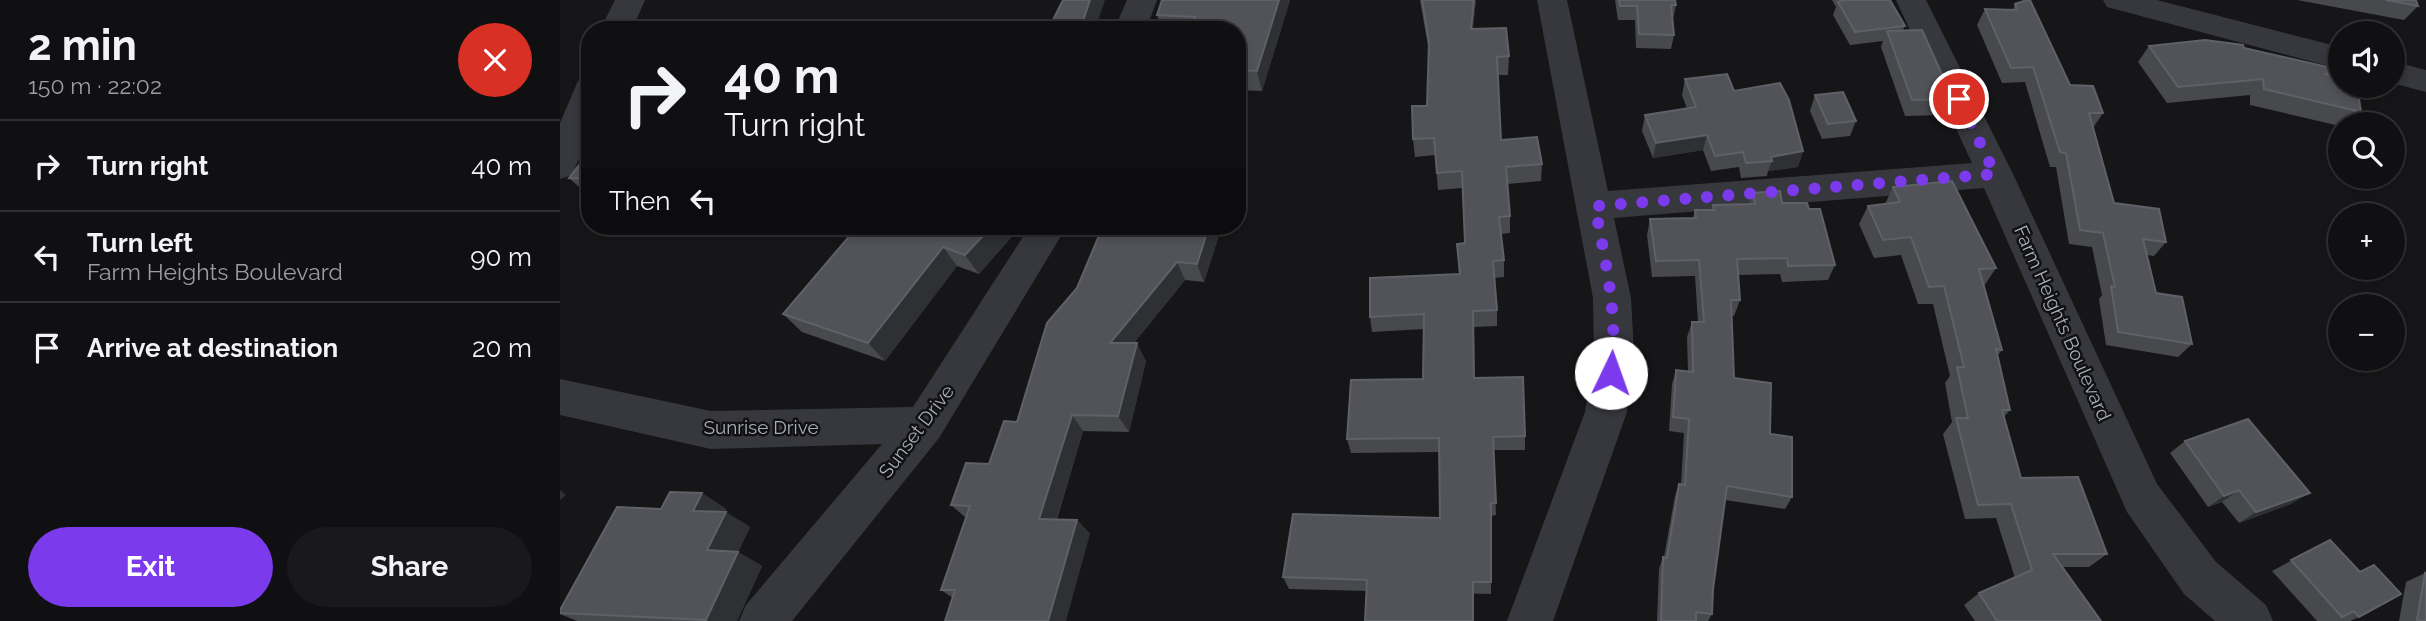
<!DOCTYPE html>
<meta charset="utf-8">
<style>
:root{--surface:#101012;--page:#19191b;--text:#f1f3f6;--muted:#9c9d9f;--line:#303032;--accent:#7c3aed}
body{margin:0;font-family:Raleway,sans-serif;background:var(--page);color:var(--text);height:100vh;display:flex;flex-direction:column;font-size:26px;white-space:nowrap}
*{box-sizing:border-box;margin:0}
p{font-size:23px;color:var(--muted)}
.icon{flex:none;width:38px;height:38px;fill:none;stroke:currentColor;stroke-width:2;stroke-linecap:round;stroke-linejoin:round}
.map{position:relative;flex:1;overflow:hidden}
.panel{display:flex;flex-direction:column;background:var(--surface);width:560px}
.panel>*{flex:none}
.top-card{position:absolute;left:21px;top:21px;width:665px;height:214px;border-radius:28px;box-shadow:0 4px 10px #0003,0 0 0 2px var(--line);background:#101012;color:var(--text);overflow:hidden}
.tools{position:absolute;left:1768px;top:21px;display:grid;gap:14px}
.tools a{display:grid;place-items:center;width:77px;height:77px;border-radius:50%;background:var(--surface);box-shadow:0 4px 10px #0003,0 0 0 2px var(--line);font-size:35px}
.pin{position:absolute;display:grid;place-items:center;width:60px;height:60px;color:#fff;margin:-30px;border:4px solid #fff;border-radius:50%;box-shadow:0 2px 7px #0007}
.me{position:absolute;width:77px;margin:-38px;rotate:3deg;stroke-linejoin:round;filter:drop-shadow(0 0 5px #0008)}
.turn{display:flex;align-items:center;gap:24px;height:147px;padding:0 28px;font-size:32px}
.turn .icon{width:91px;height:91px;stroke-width:2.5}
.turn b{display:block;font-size:49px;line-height:60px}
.then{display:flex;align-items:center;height:66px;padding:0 28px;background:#0003;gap:14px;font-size:26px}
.round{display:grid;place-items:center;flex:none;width:74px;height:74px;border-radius:37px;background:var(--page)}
.headline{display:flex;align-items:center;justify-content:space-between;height:119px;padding:0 28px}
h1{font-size:42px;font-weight:700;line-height:52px}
.cta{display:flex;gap:14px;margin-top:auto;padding:14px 28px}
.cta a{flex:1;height:80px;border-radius:42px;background:var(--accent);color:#fff;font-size:28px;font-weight:700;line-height:80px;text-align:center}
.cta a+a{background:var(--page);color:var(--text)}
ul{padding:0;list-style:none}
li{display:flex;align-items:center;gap:21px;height:91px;padding:0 28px;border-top:2px solid var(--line)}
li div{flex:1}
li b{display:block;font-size:26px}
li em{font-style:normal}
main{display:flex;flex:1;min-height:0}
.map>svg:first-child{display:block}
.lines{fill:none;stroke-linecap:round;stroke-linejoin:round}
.minor{fill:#37383d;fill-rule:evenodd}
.wall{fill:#47494d}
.shaded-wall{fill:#2f3033}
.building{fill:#525359;stroke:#5f6168;stroke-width:2}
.route{stroke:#7c3aed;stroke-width:12;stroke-dasharray:0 21.6}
.labels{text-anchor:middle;stroke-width:5;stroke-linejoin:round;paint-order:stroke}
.street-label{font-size:19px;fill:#a8adb8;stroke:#111113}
</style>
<main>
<section class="panel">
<div class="headline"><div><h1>2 min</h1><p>150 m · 22:02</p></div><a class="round" style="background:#d93025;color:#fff"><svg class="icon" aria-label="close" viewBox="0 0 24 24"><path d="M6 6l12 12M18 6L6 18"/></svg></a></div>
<ul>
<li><svg class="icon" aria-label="right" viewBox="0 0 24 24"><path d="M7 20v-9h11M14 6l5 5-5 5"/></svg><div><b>Turn right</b></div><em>40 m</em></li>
<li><svg class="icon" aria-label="left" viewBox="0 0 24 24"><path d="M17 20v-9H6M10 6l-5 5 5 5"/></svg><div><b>Turn left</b><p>Farm Heights Boulevard</p></div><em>90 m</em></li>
<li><svg class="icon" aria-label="arrive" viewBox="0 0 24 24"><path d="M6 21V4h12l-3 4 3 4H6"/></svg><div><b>Arrive at destination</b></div><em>20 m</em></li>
</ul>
<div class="cta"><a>Exit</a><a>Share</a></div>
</section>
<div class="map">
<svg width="1866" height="621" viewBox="0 0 1866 621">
<rect width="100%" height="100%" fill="#161618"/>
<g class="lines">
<!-- minor -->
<path class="minor" d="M55 0H85L72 30H40Z
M567 0H597L586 30H554Z
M977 0H1007L1048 191 1412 163 1336 0H1366L1453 174 1597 484 1656 562 1706 605 1713 621H1655L1624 594 1567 512 1424 188 1054 218 1071 298 1074 353 1067 412 993 621H947L1025 412 1034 353 1033 298Z
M1543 0H1597L1780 47V69L1547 7Z
M1832 61 1866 70V92L1832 83Z
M30 77V133L12 175 0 179V123L18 81Z
M470 226H507L379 438 232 621H179L186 605 322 444 151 449 0 415V379L151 411 353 407Z"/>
</g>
<!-- wall -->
<path class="wall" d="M602 0H730L702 91 677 90V30H602L597 15Z
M860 0H916L913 29 949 56 948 75H938L941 140 982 164 981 181 948 184 950 216V233L941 234 944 260V277L934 278 937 310V326L913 327 914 378 965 436V450H934L936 515 931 516V594L729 589 723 577 880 518 879 452 791 453 787 439 863 379 864 329 812 332 810 317 899 274 897 244 905 243 902 188 878 190 875 155 855 157 853 139 867 106 869 52Z
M1055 0H1115L1116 5 1113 19 1114 35 1111 49 1076 48 1075 20H1058Z
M1272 0H1330L1345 26 1343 30 1393 99 1385 115 1345 116 1321 47 1323 41 1290 45 1273 15 1276 7Z
M1737 0H1856L1858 6 1844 20Z
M1455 4 1510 85 1543 113 1533 128 1554 203 1606 242 1594 256 1587 255 1596 293 1632 344 1618 357 1546 345 1539 299 1542 295 1532 247 1509 244 1496 167H1490L1465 82 1442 83 1417 25 1425 9 1453 10Z
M1589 46 1771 73 1770 75 1801 112 1790 124H1780V126L1690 105V95L1607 103 1578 62Z
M1125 79 1174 91 1243 151 1238 167 1208 171 1207 176 1181 178 1179 167 1151 171 1143 150 1093 158 1082 131 1085 115 1127 109 1122 95Z
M1255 95 1296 121 1290 136 1262 139 1250 111Z
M30 151V193H26L9 178Z
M1333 187 1436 268 1424 286 1442 350 1437 356 1450 410 1444 417 1461 478 1547 554 1529 567H1502L1541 621H1415L1404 605 1419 593 1455 578 1436 518 1405 519 1383 434 1392 422 1385 383 1390 376 1373 304H1358L1341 255 1314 258 1299 224 1308 206 1325 204Z
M1193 193 1222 203 1249 209 1275 265 1268 280 1222 282 1220 274 1178 275 1180 300 1174 316 1171 315 1174 378 1210 434 1232 497 1225 509 1165 500 1153 589 1152 614 1148 621H1097L1099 569 1103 557H1104L1115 496 1119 484H1121L1124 433 1109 431 1112 384 1116 370 1128 371 1127 337 1132 322H1138L1135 276 1092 277 1087 235 1090 219 1133 218 1135 210H1152L1153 205 1189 204Z
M298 226H461L419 274 397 266 325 361 242 332 223 314Z
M660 232 644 282 625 280 574 343 586 361 569 432 523 431 497 519 517 520 530 534 393 598 381 590 406 518 391 505 429 464 457 422 487 323Z
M1625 441 1731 504 1679 523 1662 502 1648 507 1610 453Z
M142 493 166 509 165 512 190 527 178 552 202 566 177 621H17L0 614V610L101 509Z
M1770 540 1799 617 1790 621H1757L1712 571Z
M1865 573 1866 621H1839L1846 582Z"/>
<!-- shaded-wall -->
<path class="shaded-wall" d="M530 0H545L535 30H520Z
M719 0H730L702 91 697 71Z
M914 0H916L911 47V29Z
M1147 135 1143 150 1093 158 1096 143Z
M1243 151 1238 167 1208 171 1212 161 1211 157Z
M432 226H461L419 274 405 255Z
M649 226H658L660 232 644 282 637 264Z
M383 247 397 266 325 361 308 343Z
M617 262 625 280 560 360 550 343Z
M577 343 586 361 569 432 558 416Z
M512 415 523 431 492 533 479 519Z
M0 490 6 495 0 500Z
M1679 490 1662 502 1648 507 1664 496Z
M142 493 166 509 158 526 133 511Z
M1750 493 1731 504 1679 523 1696 512Z
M166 512 190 527 172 565 147 550Z
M517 520 530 534 506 621H488Z
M178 552 202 566 177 621H149L146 620Z"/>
<!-- building -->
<path class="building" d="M503 0H530L520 30H419L423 20H493Z
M602 0H719L697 71 677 70V30H631L635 17 597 15Z
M862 0H914L911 29 946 28 949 56 937 57 941 140 977 137 982 164 946 167 950 216 939 217 944 260 933 261 937 310 913 311 914 378 963 377 965 436 933 437 936 503H931V582H913V621H805L807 580 723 577 733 514 880 518 879 438 787 439 791 380 863 379 864 314 810 317V278L900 274 897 244 905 243 902 171 877 173 874 138 853 139 852 106H867L869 42Z
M1059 0H1115L1116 5H1111L1114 35 1079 34 1077 6H1060Z
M1284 0H1330L1345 26 1295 32 1278 2Z
M1467 0H1470L1510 85 1533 86 1543 113H1529L1554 203 1599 209 1606 242 1583 239 1596 293 1622 297 1632 344 1558 332 1551 286 1555 287 1543 233 1520 230 1506 153 1500 152 1473 67 1451 68 1425 9 1457 10 1455 4Z
M1826 0H1856L1858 6Z
M1362 30 1393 99 1352 100 1327 31Z
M1645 40 1683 45 1684 48 1772 68 1771 73 1764 74 1780 77V86H1797L1801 112 1704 89 1703 79 1618 87 1589 46Z
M1167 74 1174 91 1220 83 1229 100 1243 151 1211 157 1212 161 1186 163 1183 152 1155 156 1147 135 1096 143 1085 115 1136 107 1125 79Z
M1283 92 1296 121 1268 124 1255 95Z
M30 151V179L9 178Z
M1392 181 1436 268 1419 269 1442 350 1436 349 1450 410H1442L1461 478 1518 477 1547 554H1493L1541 621H1437L1419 593 1472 570 1451 504 1418 505 1396 418H1408L1397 367H1404L1384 286 1369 287 1351 237 1323 240 1308 206 1340 202 1333 187Z
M1220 191 1222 203H1247L1249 209H1260L1275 265 1228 266 1227 258 1177 259 1180 300H1171L1174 378 1211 383 1210 434 1232 437V497L1167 486 1153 589 1152 614 1136 612V621H1101L1103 557 1107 558 1119 484 1125 485 1129 419 1113 417 1116 370 1133 372 1132 322H1144L1139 260 1096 261 1090 219 1136 218 1135 210H1154L1153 205 1195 204 1193 193Z
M298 226H432L405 255 383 247 308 343 223 314Z
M543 226H649L637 264 617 262 550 343H577L558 416 512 415 479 519 517 520 488 621H385L395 590H381L410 506 391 505 406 463 429 464 444 421 457 422 487 323 517 288Z
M1688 419 1750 493 1696 512 1679 490 1664 496 1625 441Z
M110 492 142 493 133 511 166 512 147 550 178 552 146 620 0 613V610L57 507 101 509Z
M1770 540 1800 572 1814 565 1841 594 1799 617 1794 611 1782 617 1731 560Z
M1865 573 1866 574V621H1859L1857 620Z"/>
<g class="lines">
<!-- route -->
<path class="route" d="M1051 373C1059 316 1045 261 1035 206L1435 174 1399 99"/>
</g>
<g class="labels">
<!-- street labels -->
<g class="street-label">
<text transform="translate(1503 323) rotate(66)" y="7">Farm Heights Boulevard</text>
<text x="201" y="434">Sunrise Drive</text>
<text transform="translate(356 431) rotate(-53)" y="7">Sunset Drive</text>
</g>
</g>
</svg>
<div class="tools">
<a><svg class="icon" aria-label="sound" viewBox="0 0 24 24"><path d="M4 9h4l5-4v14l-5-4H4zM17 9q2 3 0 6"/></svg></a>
<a><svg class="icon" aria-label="search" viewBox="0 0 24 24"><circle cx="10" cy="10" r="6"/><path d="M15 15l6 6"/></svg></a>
<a>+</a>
<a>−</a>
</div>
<div class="pin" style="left:1399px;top:99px;background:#d93025"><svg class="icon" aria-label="arrive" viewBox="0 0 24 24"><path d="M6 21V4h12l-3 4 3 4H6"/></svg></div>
<svg class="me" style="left:1051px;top:373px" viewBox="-20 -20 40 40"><circle r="19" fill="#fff"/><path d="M0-13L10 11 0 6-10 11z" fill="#7c3aed"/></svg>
<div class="top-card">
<div class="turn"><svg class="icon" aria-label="right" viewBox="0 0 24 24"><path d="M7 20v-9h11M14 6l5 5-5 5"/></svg><div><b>40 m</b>Turn right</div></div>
<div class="then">Then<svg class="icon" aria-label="left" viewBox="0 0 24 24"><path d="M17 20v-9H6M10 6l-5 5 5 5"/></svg></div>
</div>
</div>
</main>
